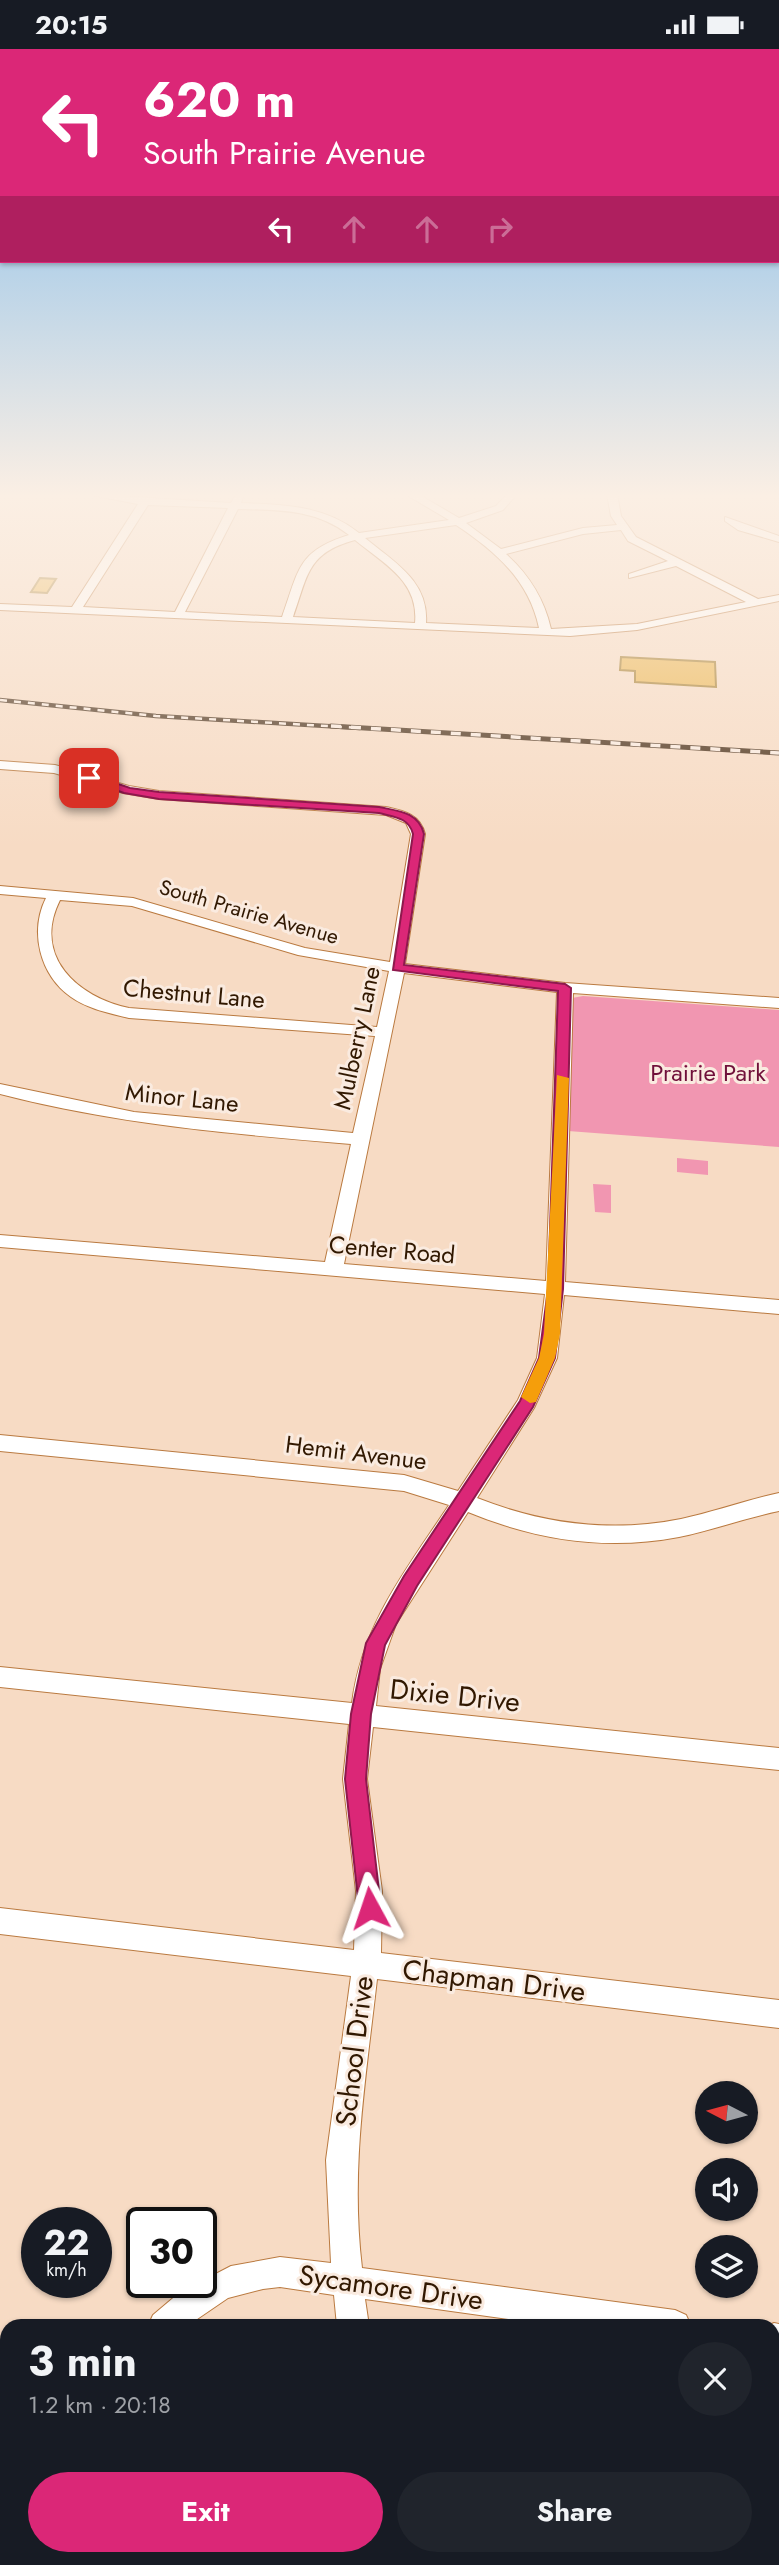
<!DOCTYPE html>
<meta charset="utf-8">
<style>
:root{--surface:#171b24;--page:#20242c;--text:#f1f3f6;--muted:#9ea1a6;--accent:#db2777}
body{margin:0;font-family:Jost,sans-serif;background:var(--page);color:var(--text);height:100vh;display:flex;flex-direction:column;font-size:26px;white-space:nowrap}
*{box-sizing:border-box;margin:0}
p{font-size:23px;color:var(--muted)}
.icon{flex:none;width:38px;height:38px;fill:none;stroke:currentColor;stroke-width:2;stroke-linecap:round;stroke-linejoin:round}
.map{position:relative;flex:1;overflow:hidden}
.sheet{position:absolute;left:0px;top:2270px;width:780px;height:247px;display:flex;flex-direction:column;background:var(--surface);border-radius:21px 21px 0 0;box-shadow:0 2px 5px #0004}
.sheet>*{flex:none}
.banner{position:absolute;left:0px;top:0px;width:780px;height:214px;box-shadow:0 2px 5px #0004;background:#db2777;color:#fff;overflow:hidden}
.needle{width:46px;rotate:276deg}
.controls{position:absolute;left:695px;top:2032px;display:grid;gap:14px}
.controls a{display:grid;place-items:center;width:63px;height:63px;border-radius:50%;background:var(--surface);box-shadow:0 2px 5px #0004;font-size:35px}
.speed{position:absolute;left:21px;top:2158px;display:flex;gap:14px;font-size:35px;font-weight:700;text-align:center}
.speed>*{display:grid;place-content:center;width:91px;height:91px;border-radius:50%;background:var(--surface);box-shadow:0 2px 5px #0004;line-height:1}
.speed small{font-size:18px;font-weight:400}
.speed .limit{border:4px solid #111;border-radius:10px;background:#fff;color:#111}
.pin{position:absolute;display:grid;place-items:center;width:60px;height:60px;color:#fff;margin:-30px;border-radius:14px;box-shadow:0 4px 10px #0006}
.me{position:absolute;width:77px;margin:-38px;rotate:355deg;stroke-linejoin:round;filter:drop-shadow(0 0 5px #0008)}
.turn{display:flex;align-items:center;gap:24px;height:147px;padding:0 28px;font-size:32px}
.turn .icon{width:91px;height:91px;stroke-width:2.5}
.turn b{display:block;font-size:49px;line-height:60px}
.lanes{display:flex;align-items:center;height:66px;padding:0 28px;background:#0003;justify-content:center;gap:35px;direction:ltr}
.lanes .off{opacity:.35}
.round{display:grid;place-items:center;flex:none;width:74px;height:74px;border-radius:37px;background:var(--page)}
.head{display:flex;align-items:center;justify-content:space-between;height:119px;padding:0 28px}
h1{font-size:42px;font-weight:700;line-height:52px}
.button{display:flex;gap:14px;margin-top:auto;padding:14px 28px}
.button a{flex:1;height:80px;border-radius:42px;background:var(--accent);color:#fff;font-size:28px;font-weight:700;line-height:80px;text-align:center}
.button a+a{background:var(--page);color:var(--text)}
.status{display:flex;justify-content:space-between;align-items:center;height:49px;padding:0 35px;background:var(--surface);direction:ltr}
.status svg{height:19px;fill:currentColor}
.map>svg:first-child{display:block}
.green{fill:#f196b1}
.building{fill:#ebb44c;stroke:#a17825;stroke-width:2}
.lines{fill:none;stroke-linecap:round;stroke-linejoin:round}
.minor-casing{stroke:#ba7a40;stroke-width:2}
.minor{fill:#fff;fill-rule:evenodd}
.rail-far1-casing{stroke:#472d16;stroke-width:4.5}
.rail-casing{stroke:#472d16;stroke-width:5}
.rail-far1{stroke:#faebe0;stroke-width:2.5;stroke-dasharray:7;stroke-linecap:butt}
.rail{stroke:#faebe0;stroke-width:3.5;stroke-dasharray:10;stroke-linecap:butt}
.route{fill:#db2777;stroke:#8e194d;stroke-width:2}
.slow{fill:#f59e0b}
.labels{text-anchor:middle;stroke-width:6;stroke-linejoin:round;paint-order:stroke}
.far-street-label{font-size:21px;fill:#311801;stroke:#faebe0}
.street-label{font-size:24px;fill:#311801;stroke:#faebe0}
.park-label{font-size:24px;fill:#70103a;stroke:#faebe0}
.near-street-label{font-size:28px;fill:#311801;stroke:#faebe0}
</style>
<div class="status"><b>20:15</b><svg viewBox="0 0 49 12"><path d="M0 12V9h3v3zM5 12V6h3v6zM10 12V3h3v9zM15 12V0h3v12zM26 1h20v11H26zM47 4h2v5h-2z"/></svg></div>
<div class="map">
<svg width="779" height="2516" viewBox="0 0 779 2516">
<rect width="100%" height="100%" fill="#f7dbc4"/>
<!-- green -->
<path class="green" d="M583 947 779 961V1098L568 1082 572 949Z
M677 1109 708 1112V1126L677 1123Z
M593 1135 611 1136V1164L595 1163Z"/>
<!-- building -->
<path class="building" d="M40 529 56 530 47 544 31 543Z
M621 608 715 613 716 638 635 633V622L620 621Z"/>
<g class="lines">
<defs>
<path id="minor" d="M86 445 231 454 236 445H244L241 454C284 456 324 456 359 484L449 471 405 445H418L459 469 496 457 507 445H517L503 461 466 474 501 500 583 479 617 476 611 467 607 445H617L621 467 636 488 758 550 779 546V552L637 581 570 587 0 561V555L72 558 138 455ZM148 456 228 459 175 563 83 558ZM238 460C278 461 316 460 349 486 297 502 299 521 282 568L185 563ZM456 476C495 502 529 531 539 579L426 574C429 532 394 513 365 489ZM621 481 628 492 668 512 629 525V529L676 517 746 553 637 575 551 580C544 549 529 526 506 505L583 485ZM355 491C384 515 419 532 415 574L293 568C308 526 307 504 355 491Z
M725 468 779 487V493L738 481 725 472Z
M0 712 55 716 129 737 159 742 386 758C404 762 420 765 425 785L405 915 565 934 779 949V959L573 944 565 1233 779 1251V1265L564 1246 557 1309 534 1359 477 1449C543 1475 611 1484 681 1470 714 1463 746 1451 779 1444V1462C745 1469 713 1481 679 1488 606 1502 536 1491 468 1463L396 1575 380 1620 376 1657 779 1699V1721L373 1678 367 1730 382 1842 381 1904 779 1951V1979L377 1930C366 2029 350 2119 362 2219L675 2261 686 2266 691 2277H559L365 2250 369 2277H337L334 2246 280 2238 263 2240 228 2249 187 2277H148L153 2266 179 2244 231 2217 280 2208 331 2214 326 2111 351 1927 0 1885V1859L354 1901 356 1842 343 1730 349 1675 0 1638V1618L352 1654C362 1575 406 1521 449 1456L404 1442 0 1402V1386L404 1426 458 1442 518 1351 537 1309 545 1245 0 1198V1186L325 1213 351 1095C232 1085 115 1075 0 1045V1035L134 1063 353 1084 375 987 129 969C109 964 88 960 71 948 40 926 29 883 46 849L0 845V837L133 849 305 899 390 913 411 785 406 774 386 766 159 750 123 744 54 724 0 720ZM60 851 132 857 298 906 389 922 377 978 129 959C77 948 32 907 60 851ZM404 924 557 943 546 1232 344 1215Z
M774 2274 779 2275V2307L774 2306V2277H768Z
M66 2510H100L99 2516H65Z
M401 2510H435L436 2516H402Z"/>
</defs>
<!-- minor casing -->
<use href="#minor" class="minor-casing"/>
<!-- minor -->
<use href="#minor" class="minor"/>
<defs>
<path id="rail-far1" d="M0 651 156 667 360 679"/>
<path id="rail" d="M331 677 779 704"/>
</defs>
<!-- rail-far1 casing -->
<use href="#rail-far1" class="rail-far1-casing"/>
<!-- rail casing -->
<use href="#rail" class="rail-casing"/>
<!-- rail-far1 -->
<use href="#rail-far1" class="rail-far1"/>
<!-- rail -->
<use href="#rail" class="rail"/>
</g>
<!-- sky -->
<linearGradient id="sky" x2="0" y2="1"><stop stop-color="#78b8ec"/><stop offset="0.56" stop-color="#fbefe4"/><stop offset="1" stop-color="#fbefe4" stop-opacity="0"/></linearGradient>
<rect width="779" height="798" fill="url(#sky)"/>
<!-- route -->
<path class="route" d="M89 725 130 739 159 743 379 758C398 762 419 763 424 785L404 916 565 935 571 939 563 1240 555 1309 533 1358 417 1537 385 1596 371 1665 366 1730 381 1859 378 1867 370 1870 362 1867 359 1859 345 1730 351 1665 366 1594 404 1527 520 1352 539 1309 548 1240 558 942 393 921 413 785C409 768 393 768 379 764L159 750 124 744 86 731V726Z"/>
<!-- slow -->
<path class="slow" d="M557 1026 569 1029 560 1285 555 1309 536 1353 530 1354 521 1348 539 1309 544 1285Z"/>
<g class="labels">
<!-- far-street labels -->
<g class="far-street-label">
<text transform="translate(249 863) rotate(16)" y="7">South Prairie Avenue</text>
</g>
<!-- street labels -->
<g class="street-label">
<text transform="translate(194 945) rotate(5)" y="8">Chestnut Lane</text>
<text transform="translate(357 989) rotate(-78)" y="8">Mulberry Lane</text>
<text transform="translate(182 1049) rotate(6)" y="8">Minor Lane</text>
<text transform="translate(392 1201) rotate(5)" y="8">Center Road</text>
<text transform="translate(356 1404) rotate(7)" y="8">Hemit Avenue</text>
</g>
<!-- park labels -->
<g class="park-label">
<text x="708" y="1032">Prairie Park</text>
</g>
<!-- near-street labels -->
<g class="near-street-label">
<text transform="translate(455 1646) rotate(6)" y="10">Dixie Drive</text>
<text transform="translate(494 1931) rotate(7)" y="10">Chapman Drive</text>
<text transform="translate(354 2002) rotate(-83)" y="10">School Drive</text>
<text transform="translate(391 2238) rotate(8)" y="10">Sycamore Drive</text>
</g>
</g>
</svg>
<div class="controls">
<a><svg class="needle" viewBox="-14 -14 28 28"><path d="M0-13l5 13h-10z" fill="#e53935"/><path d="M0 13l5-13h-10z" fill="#9ea1a6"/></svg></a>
<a><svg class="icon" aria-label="sound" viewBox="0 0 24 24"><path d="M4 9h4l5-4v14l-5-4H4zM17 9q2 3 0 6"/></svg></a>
<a><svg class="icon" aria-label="layers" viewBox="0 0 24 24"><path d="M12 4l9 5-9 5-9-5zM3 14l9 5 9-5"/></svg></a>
</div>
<div class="speed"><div>22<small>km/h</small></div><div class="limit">30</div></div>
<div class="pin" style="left:89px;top:729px;background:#d93025"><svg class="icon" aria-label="arrive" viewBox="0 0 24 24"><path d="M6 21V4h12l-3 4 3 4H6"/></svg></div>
<svg class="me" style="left:370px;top:1859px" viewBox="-20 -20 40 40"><path d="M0-17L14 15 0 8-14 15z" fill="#db2777" stroke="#fff" stroke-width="4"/></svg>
<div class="banner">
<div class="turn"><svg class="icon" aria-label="left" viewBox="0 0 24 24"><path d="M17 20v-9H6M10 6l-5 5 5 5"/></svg><div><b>620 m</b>South Prairie Avenue</div></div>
<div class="lanes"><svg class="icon" aria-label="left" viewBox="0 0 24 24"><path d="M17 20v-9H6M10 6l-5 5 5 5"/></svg><svg class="icon off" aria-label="ahead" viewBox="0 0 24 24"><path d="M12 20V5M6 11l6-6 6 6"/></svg><svg class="icon off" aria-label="ahead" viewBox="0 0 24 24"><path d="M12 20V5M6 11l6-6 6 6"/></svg><svg class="icon off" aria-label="right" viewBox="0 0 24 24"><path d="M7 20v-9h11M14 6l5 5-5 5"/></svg></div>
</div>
<section class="sheet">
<div class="head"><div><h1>3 min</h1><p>1.2 km · 20:18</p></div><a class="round"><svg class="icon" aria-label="close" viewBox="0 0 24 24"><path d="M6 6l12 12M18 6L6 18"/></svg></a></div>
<div class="button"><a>Exit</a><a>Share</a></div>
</section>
</div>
